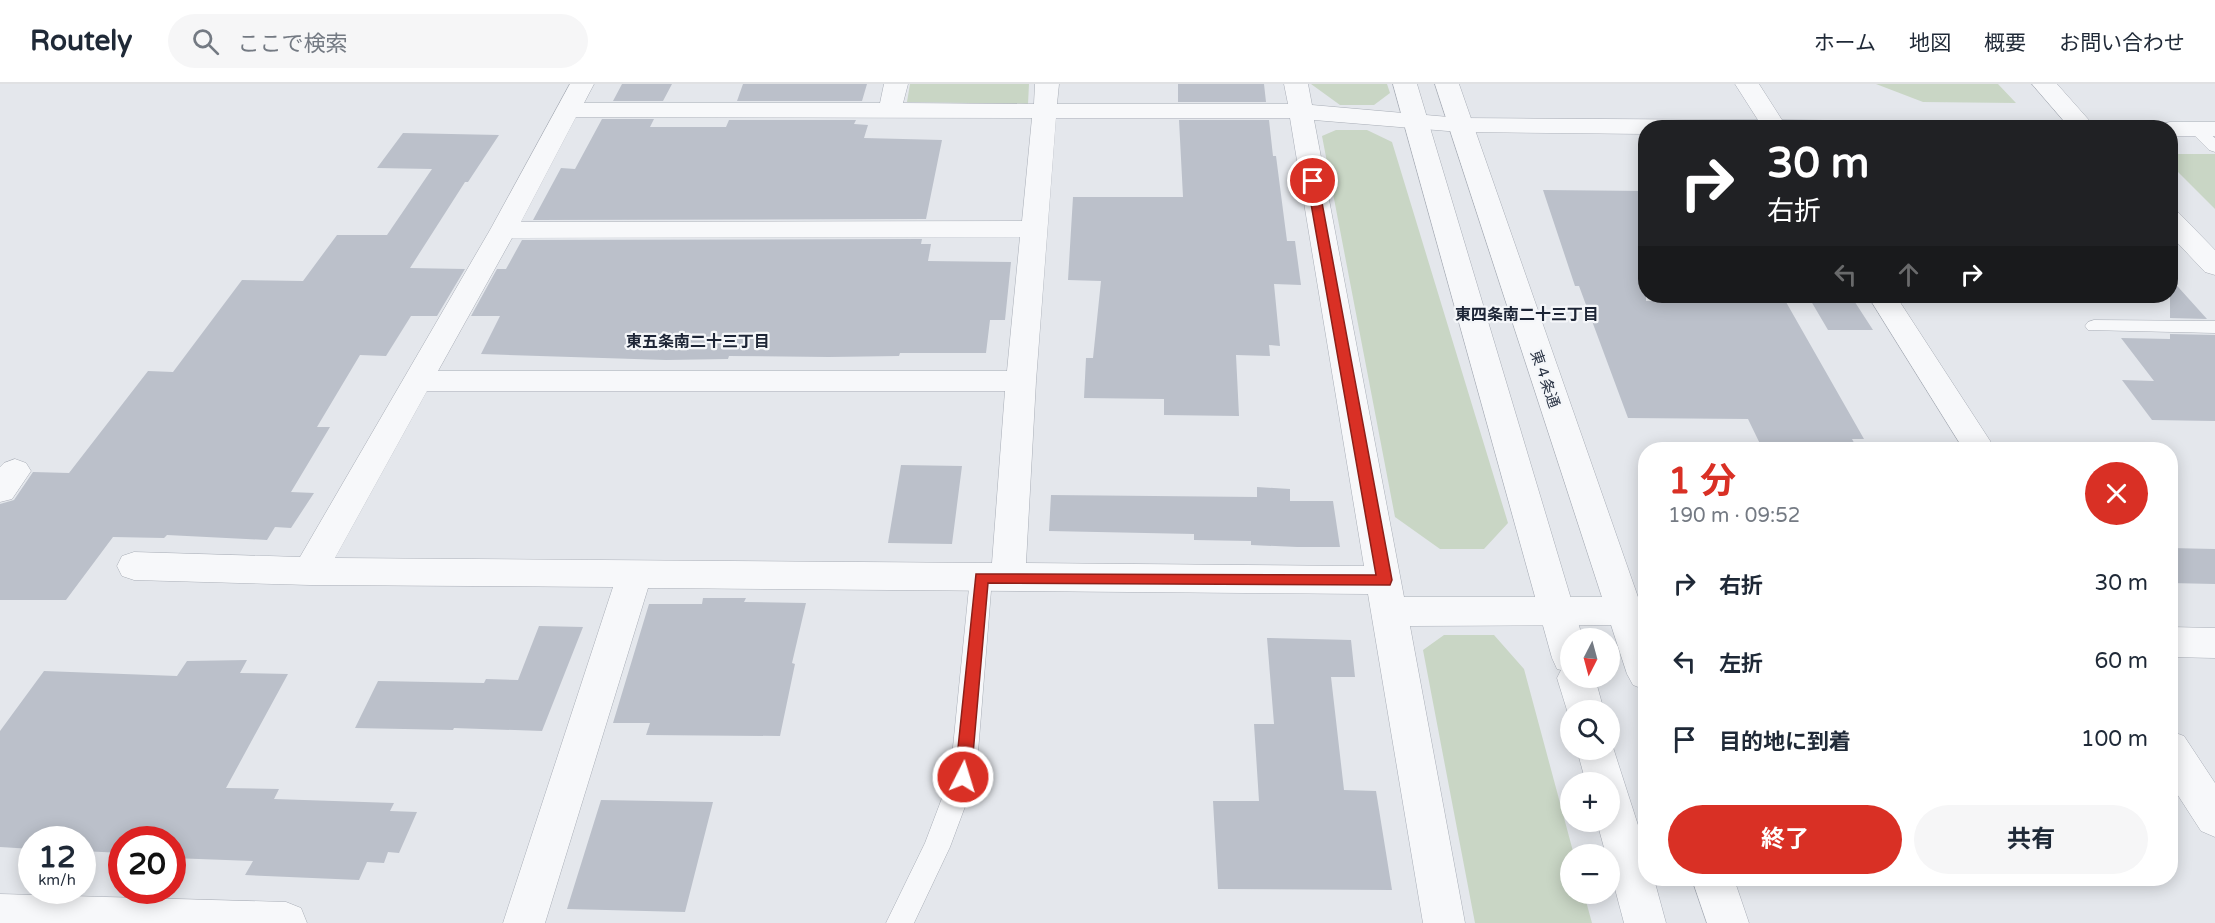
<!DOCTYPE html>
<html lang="ja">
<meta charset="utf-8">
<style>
:root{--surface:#fff;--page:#f6f6f7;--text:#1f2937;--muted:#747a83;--line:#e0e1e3;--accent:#d93025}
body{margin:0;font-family:"Varela Round","Noto Sans JP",sans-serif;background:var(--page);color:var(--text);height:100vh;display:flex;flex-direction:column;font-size:22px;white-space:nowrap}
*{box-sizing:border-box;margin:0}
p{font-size:20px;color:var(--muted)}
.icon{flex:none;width:33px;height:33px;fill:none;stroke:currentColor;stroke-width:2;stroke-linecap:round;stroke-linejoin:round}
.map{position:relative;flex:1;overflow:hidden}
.side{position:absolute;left:1638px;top:358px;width:540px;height:444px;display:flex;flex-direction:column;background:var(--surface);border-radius:24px;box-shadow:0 3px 15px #0003}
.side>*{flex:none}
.guide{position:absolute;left:1638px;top:36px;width:540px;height:183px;border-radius:24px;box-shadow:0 3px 15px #0003;background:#202124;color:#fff;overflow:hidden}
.needle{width:39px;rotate:186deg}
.tools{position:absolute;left:1560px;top:544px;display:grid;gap:12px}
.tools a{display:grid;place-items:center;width:60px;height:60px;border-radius:50%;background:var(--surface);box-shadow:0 3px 15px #0003;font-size:30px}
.speed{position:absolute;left:18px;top:742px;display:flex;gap:12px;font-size:30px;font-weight:700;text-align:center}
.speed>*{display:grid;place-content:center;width:78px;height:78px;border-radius:50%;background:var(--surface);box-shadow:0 3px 15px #0003;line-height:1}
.speed small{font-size:15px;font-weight:400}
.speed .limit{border:9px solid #d22;background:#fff;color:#111}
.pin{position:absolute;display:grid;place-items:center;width:51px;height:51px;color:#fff;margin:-26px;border:3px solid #fff;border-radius:50%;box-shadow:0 2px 6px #0007}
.me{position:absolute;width:66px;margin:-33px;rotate:5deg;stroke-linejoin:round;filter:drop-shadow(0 0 4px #0008)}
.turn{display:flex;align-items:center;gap:21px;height:126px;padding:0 30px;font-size:27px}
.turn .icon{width:78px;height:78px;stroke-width:2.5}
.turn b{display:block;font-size:42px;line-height:51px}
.lanes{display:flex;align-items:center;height:57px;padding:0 30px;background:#0003;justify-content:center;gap:30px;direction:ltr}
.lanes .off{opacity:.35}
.round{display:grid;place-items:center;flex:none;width:63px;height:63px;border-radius:32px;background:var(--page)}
.overview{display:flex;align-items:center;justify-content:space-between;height:102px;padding:0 30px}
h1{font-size:36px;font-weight:700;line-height:45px;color:var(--accent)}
.button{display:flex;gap:12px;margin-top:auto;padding:12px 30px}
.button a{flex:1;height:69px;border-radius:36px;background:var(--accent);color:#fff;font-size:24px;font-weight:700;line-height:69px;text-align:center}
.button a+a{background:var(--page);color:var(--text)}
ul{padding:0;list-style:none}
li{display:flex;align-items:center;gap:18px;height:78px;padding:0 30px}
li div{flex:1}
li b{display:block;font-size:22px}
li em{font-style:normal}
header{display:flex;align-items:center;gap:36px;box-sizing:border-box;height:84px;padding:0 30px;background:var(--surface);border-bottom:2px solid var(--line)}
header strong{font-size:28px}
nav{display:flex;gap:33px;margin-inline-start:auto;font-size:21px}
.search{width:420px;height:54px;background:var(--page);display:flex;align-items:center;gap:15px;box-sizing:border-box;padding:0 21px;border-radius:33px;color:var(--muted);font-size:22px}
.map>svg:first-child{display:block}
.green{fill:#c9d6c5}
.building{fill:#bbc0ca}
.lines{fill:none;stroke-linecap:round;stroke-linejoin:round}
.service-casing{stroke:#a9aeb7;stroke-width:1}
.minor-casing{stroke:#a9aeb7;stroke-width:1}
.tertiary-casing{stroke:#a9aeb7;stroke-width:1}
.service{fill:#f7f8fa;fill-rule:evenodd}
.minor{fill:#f7f8fa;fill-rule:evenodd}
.tertiary{fill:#f7f8fa;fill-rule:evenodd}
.route{fill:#d93025;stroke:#8d1f18;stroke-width:1.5}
.labels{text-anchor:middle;stroke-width:4.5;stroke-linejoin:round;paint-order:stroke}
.street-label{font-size:15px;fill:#2b3445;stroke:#f4f6f9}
.neighbourhood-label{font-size:16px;font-weight:bold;fill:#1d2536;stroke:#f4f6f9}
</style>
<header>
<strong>Routely</strong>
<div class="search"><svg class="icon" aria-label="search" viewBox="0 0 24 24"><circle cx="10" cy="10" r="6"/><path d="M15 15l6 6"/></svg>ここで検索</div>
<nav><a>ホーム</a><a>地図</a><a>概要</a><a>お問い合わせ</a></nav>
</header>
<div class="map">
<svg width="2215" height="839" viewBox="0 0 2215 839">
<rect width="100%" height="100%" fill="#e4e7ec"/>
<!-- green -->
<path class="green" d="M910 0H1029L1028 20 907 18Z
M1311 0H1387L1390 9 1374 21H1340Z
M1876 0H1998L2016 19 1923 18Z
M1336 46H1367L1392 58 1508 439 1484 465H1440L1395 433 1322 52Z
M2170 70H2215V125L2171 81Z
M1444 551H1494L1524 585 1574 771H1570V810H1584L1592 839H1475L1423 566Z"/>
<!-- building -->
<path class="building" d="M622 0H672L663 17H613Z
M743 0H867L862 17H737Z
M1178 0H1264L1266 18H1178Z
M602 35H654L650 43H726L729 36H856L854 40 868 41 864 54 942 56 926 135 533 136 561 84 575 85Z
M1179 36H1269L1273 72H1276L1287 157H1295L1301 201 1274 200 1280 262 1269 261 1270 272 1236 271 1239 332 1164 331V315L1084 314 1086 274H1093L1101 197 1068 196 1073 113H1183Z
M403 49 499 51 468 98H465L410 184 465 185 437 232H411L386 272 360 271 317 343H330L291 408 314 409 291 444 275 443 267 456 167 451 164 454 113 453 66 516H0V420L14 416 33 388 69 389 148 287 173 288 242 196 303 197 337 151H387L432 85 377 84Z
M1543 106 1646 107V217L1786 218 1864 355H1852L1858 366H1763L1748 335 1628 334 1579 202H1575Z
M922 155 921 160H931L928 177 1011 178 1005 236H990L986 269H900L899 272 829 273 729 272 728 275 666 276 481 270 500 232H471L497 185H506L522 156Z
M2170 194 2207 235 2170 234Z
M1808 212H1851L1873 246H1828Z
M2170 250 2215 251V337L2152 336 2122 296 2154 297 2121 254 2170 255Z
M901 381 962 382 952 460 888 459Z
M1257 403 1290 405V417H1333L1340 463H1297L1251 461V457L1194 456V450L1049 447 1051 411 1257 413Z
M2170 464 2215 465V500L2170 499Z
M703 514H746L744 518 806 519 792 579 795 580 780 652 646 651 650 639H613L649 520H702Z
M539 542 583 543 542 647 454 644 453 646 355 644 378 597 484 599 486 595 518 596Z
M1267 554 1351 556 1355 593H1331L1344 706 1376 707 1392 806 1218 805 1213 717H1259L1254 640H1274Z
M247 576 240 589 288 590 226 704 279 705 274 715 394 719 390 727 417 728 399 769 388 768 384 779 367 778 359 796 245 791 253 777 172 774V756H122V769L82 767V756H32V765L0 763V647L44 587 177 592 187 577Z
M601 716 713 718 685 828 567 825Z"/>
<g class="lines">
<defs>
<path id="service" d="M2196 40 2201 42 2215 54V68L2209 66 2188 45Z
M2094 236 2215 237V249L2088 246 2085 242 2088 238Z
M981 485 989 488 992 494 976 693 950 763 914 839H886L925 759 950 693 970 494 973 488Z"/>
<path id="minor" d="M570 0H594L584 19H880L884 0H908L903 19 1034 20 1035 0H1059L1057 20H1288L1284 0H1308L1312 21 1460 34 1758 36 1735 0H1759L1782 36 1866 37 1875 39 1878 44H1646V50L1460 48 1314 36 1404 513H1623L1636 517 1641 527 1636 537 1623 541 1410 542 1465 839H1423L1368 510 648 504 545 839H503L613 503 310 501 134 496 122 492 117 482 122 472 134 468 300 473 490 146ZM576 33 1032 34 1022 137 521 138ZM1056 34H1290L1364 482 1026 479 1036 297ZM1020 153 1007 287H438L512 154ZM427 307H1005L992 479 335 474Z
M2170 38H2215V52H2170V44H2159L2161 40Z
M1868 212H1896L1996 366H1964Z
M15 375 26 379 31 387 12 415 0 418V383L4 379Z
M2170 647 2184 652 2215 699V753L2201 747 2170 699Z
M0 810 286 818 301 824 307 839H0Z"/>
<path id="tertiary" d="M1393 0H1417L1583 555H1570V594H1595L1604 627H1570V636L1557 594 1561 586 1557 585 1552 574Z
M1435 0H1459L1646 536V606L1633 601 1627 590Z
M2032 0H2057L2096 44H2070Z
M2170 127 2179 129 2215 166V191L2205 188 2170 151Z
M2170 543 2215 544V574L2170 573Z
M1610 654 1646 766V795H1654L1666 839H1624L1610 786V771H1606L1597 738H1610V699H1586L1577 666H1610Z
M1692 795H1734L1749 839H1707Z"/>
</defs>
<!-- service casing -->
<use href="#service" class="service-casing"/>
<!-- minor casing -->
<use href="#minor" class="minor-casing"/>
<!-- tertiary casing -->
<use href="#tertiary" class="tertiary-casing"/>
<!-- service -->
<use href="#service" class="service"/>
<!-- minor -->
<use href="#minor" class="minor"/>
<!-- tertiary -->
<use href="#tertiary" class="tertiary"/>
</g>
<!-- route -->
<path class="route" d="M1313 94 1318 97 1392 496 1390 501 988 499 971 693 969 698 963 701 957 698 955 693 976 490 1376 491 1307 97Z"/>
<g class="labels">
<!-- street labels -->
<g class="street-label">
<text transform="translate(1545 295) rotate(71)" y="5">東４条通</text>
</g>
<!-- neighbourhood labels -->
<g class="neighbourhood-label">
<text x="1527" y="236">東四条南二十三丁目</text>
<text x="698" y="263">東五条南二十三丁目</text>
</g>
</g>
</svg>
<div class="tools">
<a><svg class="needle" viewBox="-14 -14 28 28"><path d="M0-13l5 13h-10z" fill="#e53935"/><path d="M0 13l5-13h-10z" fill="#747a83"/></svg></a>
<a><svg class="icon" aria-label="search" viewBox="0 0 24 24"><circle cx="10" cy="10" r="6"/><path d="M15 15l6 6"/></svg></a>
<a>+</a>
<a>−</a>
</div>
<div class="speed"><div>12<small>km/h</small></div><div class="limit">20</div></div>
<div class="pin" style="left:1313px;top:97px;background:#d93025"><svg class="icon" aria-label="arrive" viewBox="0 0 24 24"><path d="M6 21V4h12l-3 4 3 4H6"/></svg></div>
<svg class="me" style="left:963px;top:693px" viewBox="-20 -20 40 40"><circle r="17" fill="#d93025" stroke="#fff" stroke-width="3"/><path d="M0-11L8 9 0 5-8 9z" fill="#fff"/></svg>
<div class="guide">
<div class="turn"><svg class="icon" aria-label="right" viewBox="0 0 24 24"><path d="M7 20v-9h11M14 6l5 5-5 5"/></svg><div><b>30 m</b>右折</div></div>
<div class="lanes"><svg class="icon off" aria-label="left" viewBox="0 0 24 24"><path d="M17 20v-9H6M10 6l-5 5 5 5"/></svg><svg class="icon off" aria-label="ahead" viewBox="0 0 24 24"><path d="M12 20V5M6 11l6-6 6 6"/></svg><svg class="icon" aria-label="right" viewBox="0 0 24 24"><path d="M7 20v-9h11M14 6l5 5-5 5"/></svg></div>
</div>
<section class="side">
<div class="overview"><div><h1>1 分</h1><p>190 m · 09:52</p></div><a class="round" style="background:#d93025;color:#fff"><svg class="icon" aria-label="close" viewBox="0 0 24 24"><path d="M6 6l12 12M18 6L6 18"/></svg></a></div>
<ul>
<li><svg class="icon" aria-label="right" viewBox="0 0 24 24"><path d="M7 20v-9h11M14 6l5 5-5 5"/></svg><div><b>右折</b></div><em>30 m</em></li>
<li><svg class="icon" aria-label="left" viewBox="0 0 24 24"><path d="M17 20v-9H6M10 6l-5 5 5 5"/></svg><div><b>左折</b></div><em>60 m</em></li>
<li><svg class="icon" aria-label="arrive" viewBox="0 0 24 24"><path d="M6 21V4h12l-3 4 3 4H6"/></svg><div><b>目的地に到着</b></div><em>100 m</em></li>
</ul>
<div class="button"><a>終了</a><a>共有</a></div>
</section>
</div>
